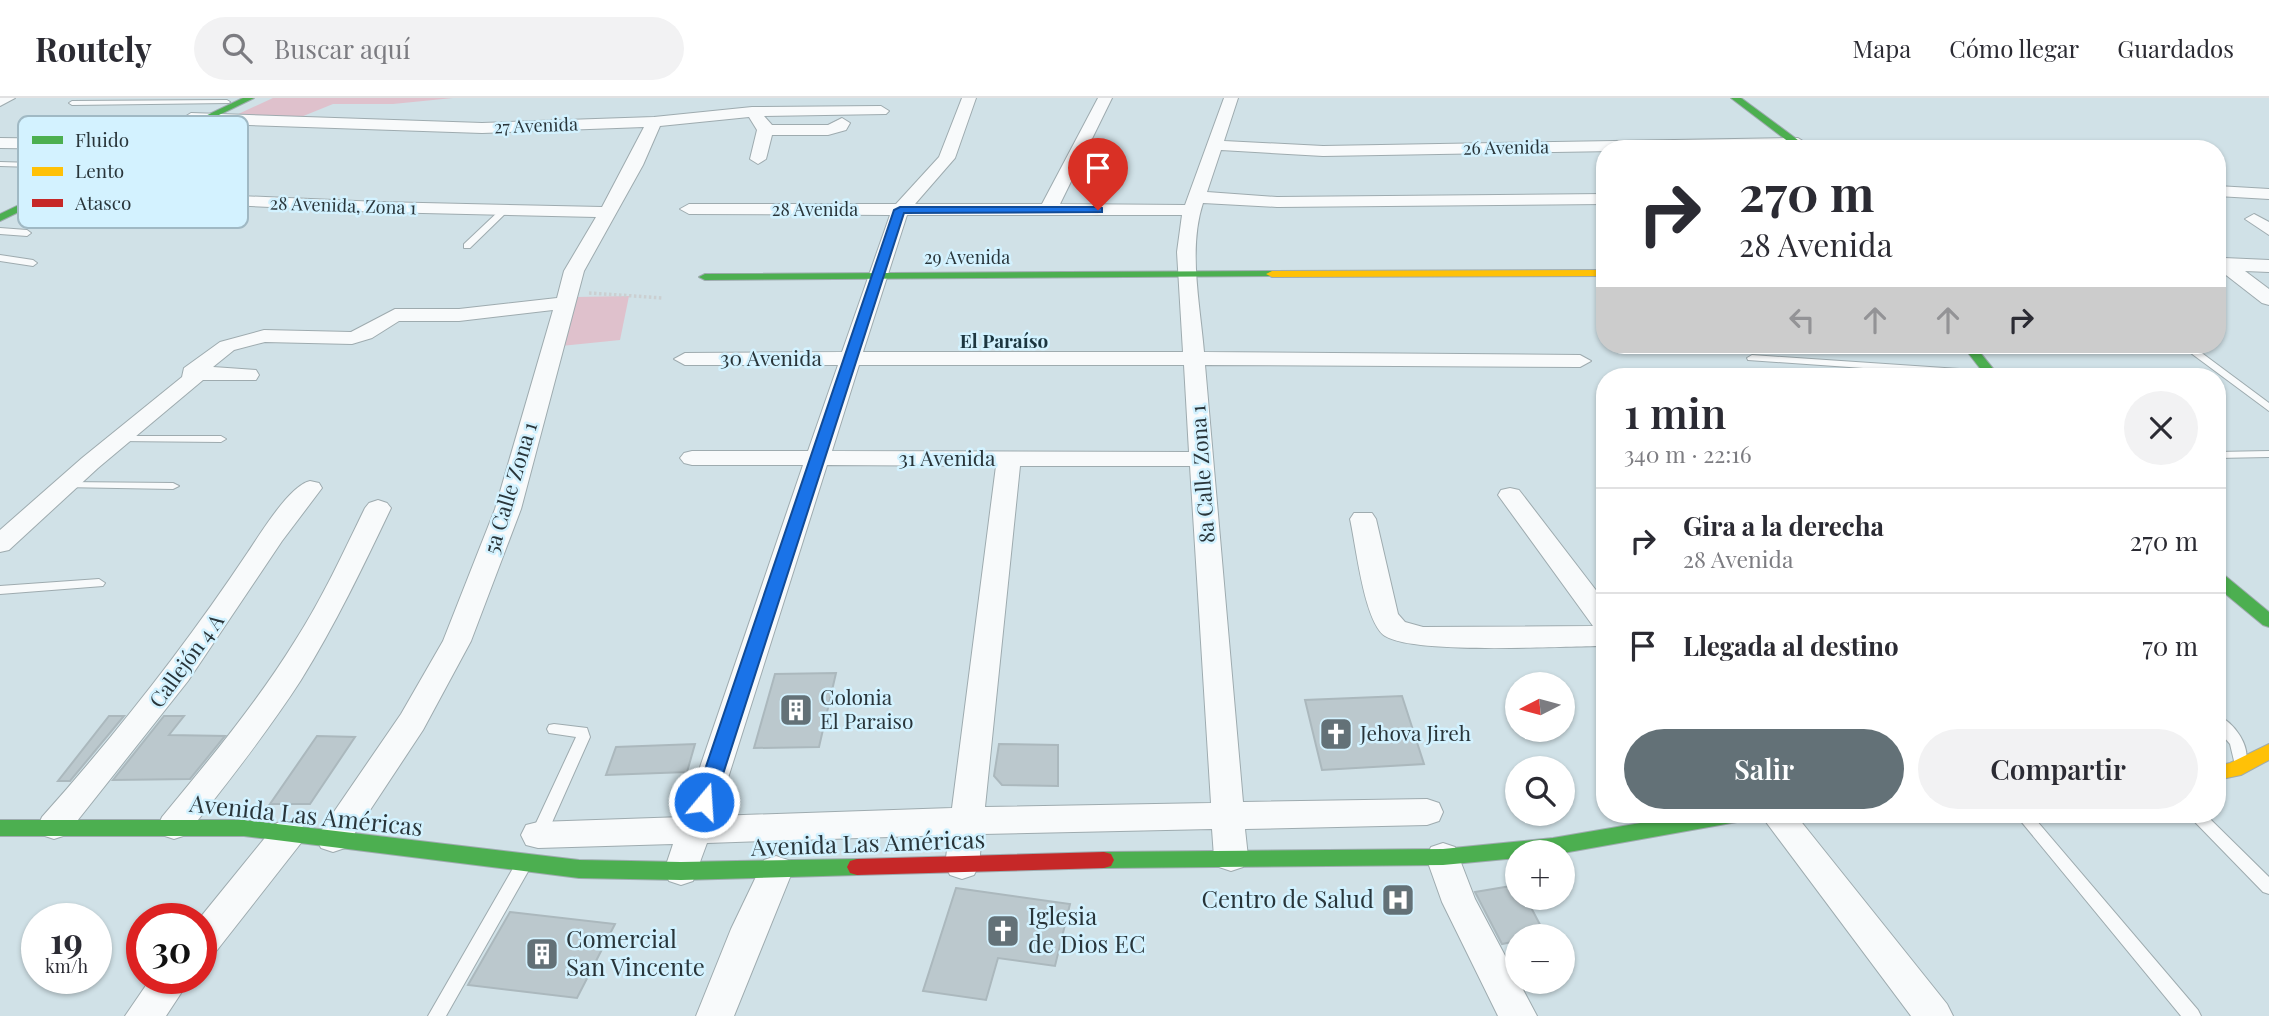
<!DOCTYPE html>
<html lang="es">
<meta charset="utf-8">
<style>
:root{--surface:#fff;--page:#f2f2f3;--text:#2b2b33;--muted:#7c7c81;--line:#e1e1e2;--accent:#637177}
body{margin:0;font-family:"Playfair Display",serif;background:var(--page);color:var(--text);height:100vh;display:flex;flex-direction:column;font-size:26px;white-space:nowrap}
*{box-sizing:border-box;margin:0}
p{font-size:23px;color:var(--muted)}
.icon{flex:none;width:38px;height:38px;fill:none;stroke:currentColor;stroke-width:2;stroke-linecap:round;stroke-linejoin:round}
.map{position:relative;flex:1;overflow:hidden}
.side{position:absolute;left:1596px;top:270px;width:630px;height:455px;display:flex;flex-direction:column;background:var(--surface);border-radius:28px;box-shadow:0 2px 5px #0004}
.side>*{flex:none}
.guide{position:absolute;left:1596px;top:42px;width:630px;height:214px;border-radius:28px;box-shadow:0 2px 5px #0004;background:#fff;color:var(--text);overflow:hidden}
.needle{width:46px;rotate:264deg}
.tools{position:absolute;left:1505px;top:574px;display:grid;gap:14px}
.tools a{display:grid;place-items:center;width:70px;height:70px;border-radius:50%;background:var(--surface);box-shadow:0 2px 5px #0004;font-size:35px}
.speed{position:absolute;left:21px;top:805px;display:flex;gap:14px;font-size:35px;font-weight:700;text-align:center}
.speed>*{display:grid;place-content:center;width:91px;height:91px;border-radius:50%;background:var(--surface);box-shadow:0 2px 5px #0004;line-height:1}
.speed small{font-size:18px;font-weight:400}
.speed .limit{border:10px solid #d22;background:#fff;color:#111}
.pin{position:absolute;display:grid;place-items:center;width:60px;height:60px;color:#fff;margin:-72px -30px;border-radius:50% 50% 50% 0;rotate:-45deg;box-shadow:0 0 7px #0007}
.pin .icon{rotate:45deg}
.me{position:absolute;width:77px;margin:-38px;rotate:18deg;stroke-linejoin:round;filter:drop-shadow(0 0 5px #0008)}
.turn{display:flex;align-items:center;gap:24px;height:147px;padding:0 28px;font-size:32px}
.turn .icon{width:91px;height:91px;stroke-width:2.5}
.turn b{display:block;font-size:49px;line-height:60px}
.lanes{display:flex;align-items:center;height:66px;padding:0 28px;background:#0003;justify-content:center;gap:35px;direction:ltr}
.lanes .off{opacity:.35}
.round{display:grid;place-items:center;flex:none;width:74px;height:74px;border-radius:37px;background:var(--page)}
.overview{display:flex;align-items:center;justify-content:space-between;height:119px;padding:0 28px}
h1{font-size:42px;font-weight:600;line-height:52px}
.cta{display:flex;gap:14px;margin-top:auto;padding:14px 28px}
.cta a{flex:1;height:80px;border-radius:42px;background:var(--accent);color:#fff;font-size:28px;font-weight:600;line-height:80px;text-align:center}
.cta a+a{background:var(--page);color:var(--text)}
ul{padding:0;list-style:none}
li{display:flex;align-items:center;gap:21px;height:105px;padding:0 28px;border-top:2px solid var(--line)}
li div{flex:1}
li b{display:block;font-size:26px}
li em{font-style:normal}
header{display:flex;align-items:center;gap:42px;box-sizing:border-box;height:98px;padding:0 35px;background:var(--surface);border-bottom:2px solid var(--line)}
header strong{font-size:33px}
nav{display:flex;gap:38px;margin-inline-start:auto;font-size:24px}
.search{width:490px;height:63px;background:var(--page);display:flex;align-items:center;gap:18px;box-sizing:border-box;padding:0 24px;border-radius:38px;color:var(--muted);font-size:26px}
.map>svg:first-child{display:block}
.green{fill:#dfc1cc}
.building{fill:#bbc8cd;stroke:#abb8bd;stroke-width:2}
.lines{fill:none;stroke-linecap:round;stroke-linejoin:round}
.lane-casing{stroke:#9eabaf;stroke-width:2}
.street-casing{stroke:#9eabaf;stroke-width:2}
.fast-casing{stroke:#9eabaf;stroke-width:2}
.slow-casing{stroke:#9eabaf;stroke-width:2}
.jam-casing{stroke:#9eabaf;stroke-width:2}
.path{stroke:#cbcfd1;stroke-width:3.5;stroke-dasharray:2.5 2.5;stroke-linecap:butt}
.lane{fill:#f8fafb;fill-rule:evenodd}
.street{fill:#f8fafb;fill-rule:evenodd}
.fast{fill:#4caf50;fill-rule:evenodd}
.slow{fill:#ffc107;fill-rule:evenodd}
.jam{fill:#c62828;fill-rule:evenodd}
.route{fill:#1a73e8;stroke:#114b97;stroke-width:2}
.labels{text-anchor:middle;stroke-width:5;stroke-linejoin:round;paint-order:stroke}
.far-street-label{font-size:18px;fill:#29353a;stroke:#d3f2ff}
.far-neighbourhood-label{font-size:19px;font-weight:bold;fill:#1c3640;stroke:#d3f2ff}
.street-label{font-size:21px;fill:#29353a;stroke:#d3f2ff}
.poi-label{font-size:21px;fill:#29353a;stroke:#d3f2ff;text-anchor:start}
.near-street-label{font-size:24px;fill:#29353a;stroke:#d3f2ff}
.near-poi-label{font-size:24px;fill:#29353a;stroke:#d3f2ff;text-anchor:start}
.key{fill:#d3f2ff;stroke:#a0b9c4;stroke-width:2}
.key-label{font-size:19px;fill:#29353a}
</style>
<header>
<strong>Routely</strong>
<div class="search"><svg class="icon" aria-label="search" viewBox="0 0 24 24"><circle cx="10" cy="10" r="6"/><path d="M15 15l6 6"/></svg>Buscar aquí</div>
<nav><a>Mapa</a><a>Cómo llegar</a><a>Guardados</a></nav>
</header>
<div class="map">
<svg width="2269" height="918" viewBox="0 0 2269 918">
<rect width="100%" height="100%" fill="#d0e1e7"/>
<!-- green -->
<path class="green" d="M273 0H453L393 6H333L296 21 234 18Z
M629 198 620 242 561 248 576 199Z"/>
<!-- building -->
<path class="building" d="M836 575 819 649 754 650 775 576Z
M1402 598 1424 666 1322 672 1305 602Z
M109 618H124L70 683H58Z
M164 618H184L169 637 225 638 190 681 113 682Z
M317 638 355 639 310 706H270Z
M695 646 687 674 606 677 616 649Z
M999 646 1058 647V688L1002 687 994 678Z
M1517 787V800H1526L1546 838H1517V843L1502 846 1475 794Z
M956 790 1070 806 1055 868 998 860 986 902 923 893Z
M510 814 615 826 577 900 468 887Z"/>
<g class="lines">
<defs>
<path id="lane" d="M227 2 230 4 229 5 72 7 69 5 72 3Z
M0 64 102 67 106 69 102 71 0 68Z
M501 111 508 113 470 150H464V146Z
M0 130 27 132 31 135 27 138 0 136Z
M0 157 33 162 37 165 33 168 0 163Z
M2180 247H2191L2269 305V313Z
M1752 257 1989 273 1994 276 1992 278H1977L1748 262 1747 260Z
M122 338H221L226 341 221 344 118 343 117 341Z
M2269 353V359L2217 360V354Z
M65 384 173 385 179 388 173 391 61 389 59 387 61 385Z
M99 481 105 485 103 488 0 496V488Z
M2217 617C2234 624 2252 649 2245 667L2240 669 2235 667 2230 646 2217 631Z
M554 626 587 630 590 639 546 738 543 742 538 744 533 742 530 738 576 639 549 635 547 631 549 627Z
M2015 716H2031L2198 912 2201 918H2181Z
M2189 716H2205L2269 779V796L2263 794 2191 720Z
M522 763 528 765 530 770 446 918H428L516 765Z"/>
<path id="street" d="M0 0H15L0 8Z
M962 0H976L955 60 915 106H1042L1098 0H1112L1060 106 1185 107 1224 0H1238L1224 43 1323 48 1798 40 1806 45 1798 50 1323 58 1221 52 1207 94 1277 99 1605 96V106L1277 109 1203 105C1188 151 1200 206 1204 254L1580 257 1591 263 1580 269 1205 267 1243 704 1427 701 1439 705 1443 714 1439 723 1427 727 1245 731 1248 759 1243 769 1231 773 1219 769 1214 759 1212 731 982 736 979 767 974 777 962 781 950 777 945 767 949 737 707 745 693 783 681 787 669 783 664 773 673 746 538 750 526 747 521 737 526 727 538 724 683 719 803 367H692L684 365 680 360 684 355 692 353H808L838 267H685L674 261 685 255 842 254 890 117 689 116 680 111 689 106H896L939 59ZM907 117H1182L1177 154 1183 254H863ZM859 267H1184L1189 354 832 353ZM827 367 996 368 952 710 716 718ZM1020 368H1190L1211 705 985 709Z
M881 8 889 13 886 16 764 18 772 27H828L842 20 850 25 846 32 828 37H772L766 61 758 66 750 61 757 32 749 19 660 28 643 67 584 173 521 411 471 543 423 632 345 750 333 754 321 750 316 740 401 616 443 543 495 411 553 212 459 223H399L372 240 352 246 265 244 234 252 213 269 256 272 259 277 256 282H203L98 370 9 452 0 454V432L82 360 182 279 184 270 220 244 264 232 351 234 395 211H459L557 200 564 173 596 119 379 114 37 98 31 97 28 93 31 89 379 104 602 109 644 29 482 35 191 25 183 20 191 15 482 25 654 19 752 9Z
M0 40 148 42 156 47 148 52 0 50Z
M2217 88 2269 91V101L2217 98Z
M2254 116 2269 124V137L2245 121Z
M2224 160 2269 162V174L2245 173 2269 191V207L2262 205 2217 170V162Z
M310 383 319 385 322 390 282 443 188 583 66 737 54 741 42 737 38 728 42 719C117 635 186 547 248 454 261 435 289 388 310 383Z
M1510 390 1519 392 1605 504V548C1563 548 1415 557 1385 538 1364 524 1356 447 1350 421L1354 415H1372L1376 421 1398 516 1405 524 1423 529 1593 528 1498 397 1501 392Z
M378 402 387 405 391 410C363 469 335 527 301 582 266 636 226 687 186 737L174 741 162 737 158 728 162 719C209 662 256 606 295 543 322 501 343 455 365 410L369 405Z
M1760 716H1795L1947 906 1953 918H1911Z
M289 722 301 725 306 735 301 745 214 856 201 861 199 821 277 725Z
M1443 745 1455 749 1475 801 1537 918H1498L1442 804 1426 759 1431 749Z
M776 758 788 762 793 772 734 918H696L731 831 764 762Z
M151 880H191L166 918H125Z"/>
<path id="fast" d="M243 0H254L0 123V116Z
M1731 0H1741L1810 51H1798Z
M1272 173 1276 174V178L705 182 699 179 705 176Z
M1962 247H1974L1999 278H1986Z
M2217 475 2223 476 2269 514V529L2263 527 2217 489Z
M1693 716H1747L1744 722 1737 724 1563 755 1517 754V760L1443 767 1104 770 1097 768 1094 762 1097 756 1104 754 1443 751 1553 740Z
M0 722H244L579 762 681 764 857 761 864 763 867 769 864 775 857 777 681 782 579 780 244 738H0Z"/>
<path id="slow" d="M1605 172V178L1272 179 1266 176 1272 173Z
M2269 646V662L2241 677 2217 682V668L2230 665Z"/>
<path id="jam" d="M1104 754 1111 756 1114 762 1111 768 1104 770 857 777 850 775 847 769 850 763 857 761Z"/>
</defs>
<!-- lane casing -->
<use href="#lane" class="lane-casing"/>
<!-- street casing -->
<use href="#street" class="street-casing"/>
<!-- fast casing -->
<use href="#fast" class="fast-casing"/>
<!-- slow casing -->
<use href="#slow" class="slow-casing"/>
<!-- jam casing -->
<use href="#jam" class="jam-casing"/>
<!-- path -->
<path class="path" d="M589 195 663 200"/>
<!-- lane -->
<use href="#lane" class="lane"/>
<!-- street -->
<use href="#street" class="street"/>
<!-- fast -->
<use href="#fast" class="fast"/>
<!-- slow -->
<use href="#slow" class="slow"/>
<!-- jam -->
<use href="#jam" class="jam"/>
</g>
<!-- route -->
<path class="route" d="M1098 109 1102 110V114L904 115 714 704 711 709H697L694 704 894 112 900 109Z"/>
<!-- icons -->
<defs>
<symbol id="building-square" viewBox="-11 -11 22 22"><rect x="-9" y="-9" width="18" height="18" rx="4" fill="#637177" stroke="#d3f2ff"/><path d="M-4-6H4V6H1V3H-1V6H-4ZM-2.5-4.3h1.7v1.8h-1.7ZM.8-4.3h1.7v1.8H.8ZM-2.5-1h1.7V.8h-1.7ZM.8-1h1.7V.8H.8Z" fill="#fff"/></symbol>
<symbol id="church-square" viewBox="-11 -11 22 22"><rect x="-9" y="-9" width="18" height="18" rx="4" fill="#637177" stroke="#d3f2ff"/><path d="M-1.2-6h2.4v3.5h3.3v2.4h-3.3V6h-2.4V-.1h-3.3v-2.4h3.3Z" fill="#fff"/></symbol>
<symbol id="hospital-square" viewBox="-11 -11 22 22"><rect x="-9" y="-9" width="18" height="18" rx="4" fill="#637177" stroke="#d3f2ff"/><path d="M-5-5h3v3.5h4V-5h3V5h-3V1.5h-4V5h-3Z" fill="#fff"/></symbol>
</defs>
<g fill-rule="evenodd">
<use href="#building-square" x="777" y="593" width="38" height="38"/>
<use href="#church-square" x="1317" y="617" width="38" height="38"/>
<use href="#hospital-square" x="1379" y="783" width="38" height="38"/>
<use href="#church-square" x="984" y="814" width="38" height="38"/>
<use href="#building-square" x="523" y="837" width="38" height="38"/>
</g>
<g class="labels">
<!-- far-street labels -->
<g class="far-street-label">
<text transform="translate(536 28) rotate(-2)" y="6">27 Avenida</text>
<text transform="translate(1506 50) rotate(-1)" y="6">26 Avenida</text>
<text transform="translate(343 108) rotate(2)" y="6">28 Avenida, Zona 1</text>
<text x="815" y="118">28 Avenida</text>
<text x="967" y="166">29 Avenida</text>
</g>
<!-- far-neighbourhood labels -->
<g class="far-neighbourhood-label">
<text x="1004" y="250">El Paraíso</text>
</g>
<!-- street labels -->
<g class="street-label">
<text x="771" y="268">30 Avenida</text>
<text x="947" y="368">31 Avenida</text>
<text transform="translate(1203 376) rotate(-94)" y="7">8a Calle Zona 1</text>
<text transform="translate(511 390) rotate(-73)" y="7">5a Calle Zona 1</text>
<text transform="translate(187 563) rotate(-54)" y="7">Callejón 4 A</text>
</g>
<!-- poi labels -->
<g class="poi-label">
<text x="820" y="607">Colonia<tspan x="820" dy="24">El Paraiso</tspan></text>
<text x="1360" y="643">Jehova Jireh</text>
</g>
<!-- near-street labels -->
<g class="near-street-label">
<text transform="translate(306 718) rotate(6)" y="8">Avenida Las Américas</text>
<text transform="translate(868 746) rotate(-2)" y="8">Avenida Las Américas</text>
</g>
<!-- near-poi labels -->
<g class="near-poi-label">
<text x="1374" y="810" text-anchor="end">Centro de Salud</text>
<text x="1028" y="827">Iglesia<tspan x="1028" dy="28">de Dios EC</tspan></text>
<text x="566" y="850">Comercial<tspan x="566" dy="28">San Vincente</tspan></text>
</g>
</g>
<!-- legend -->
<rect x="18" y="18" width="230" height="112" rx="10" class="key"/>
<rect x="32" y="38" width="31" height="8" fill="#4caf50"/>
<rect x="32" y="69" width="31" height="9" fill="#ffc107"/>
<rect x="32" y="101" width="31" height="8" fill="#c62828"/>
<g class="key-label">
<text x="75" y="49">Fluido</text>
<text x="75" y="80">Lento</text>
<text x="75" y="112">Atasco</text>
</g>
</svg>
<div class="tools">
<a><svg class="needle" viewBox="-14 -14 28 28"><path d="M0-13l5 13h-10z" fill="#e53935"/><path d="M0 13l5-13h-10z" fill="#7c7c81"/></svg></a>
<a><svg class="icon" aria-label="search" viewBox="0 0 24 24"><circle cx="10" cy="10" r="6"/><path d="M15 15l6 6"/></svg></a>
<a>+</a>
<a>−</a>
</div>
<div class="speed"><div>19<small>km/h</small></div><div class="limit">30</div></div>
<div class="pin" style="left:1098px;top:112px;background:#d93025"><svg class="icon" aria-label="arrive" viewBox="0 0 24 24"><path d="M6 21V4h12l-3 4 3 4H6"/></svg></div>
<svg class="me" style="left:704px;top:704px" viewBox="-20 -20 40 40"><circle r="17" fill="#1a73e8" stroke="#fff" stroke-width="3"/><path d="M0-11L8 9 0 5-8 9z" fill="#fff"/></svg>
<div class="guide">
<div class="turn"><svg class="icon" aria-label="right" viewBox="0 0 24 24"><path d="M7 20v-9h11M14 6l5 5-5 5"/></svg><div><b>270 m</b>28 Avenida</div></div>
<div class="lanes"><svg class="icon off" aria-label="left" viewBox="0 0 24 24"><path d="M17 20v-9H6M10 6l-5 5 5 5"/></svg><svg class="icon off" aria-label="ahead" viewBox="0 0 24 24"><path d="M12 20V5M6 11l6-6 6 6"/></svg><svg class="icon off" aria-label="ahead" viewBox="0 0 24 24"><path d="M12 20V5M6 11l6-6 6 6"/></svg><svg class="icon" aria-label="right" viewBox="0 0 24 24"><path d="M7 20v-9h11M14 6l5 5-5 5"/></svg></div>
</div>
<section class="side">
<div class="overview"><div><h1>1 min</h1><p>340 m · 22:16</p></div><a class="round"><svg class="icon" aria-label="close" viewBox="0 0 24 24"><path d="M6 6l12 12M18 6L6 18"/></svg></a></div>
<ul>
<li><svg class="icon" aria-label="right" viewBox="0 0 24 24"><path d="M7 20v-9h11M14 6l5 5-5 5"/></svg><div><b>Gira a la derecha</b><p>28 Avenida</p></div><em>270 m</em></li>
<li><svg class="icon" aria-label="arrive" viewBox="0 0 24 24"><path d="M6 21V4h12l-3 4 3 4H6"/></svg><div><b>Llegada al destino</b></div><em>70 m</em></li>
</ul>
<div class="cta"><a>Salir</a><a>Compartir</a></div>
</section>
</div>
